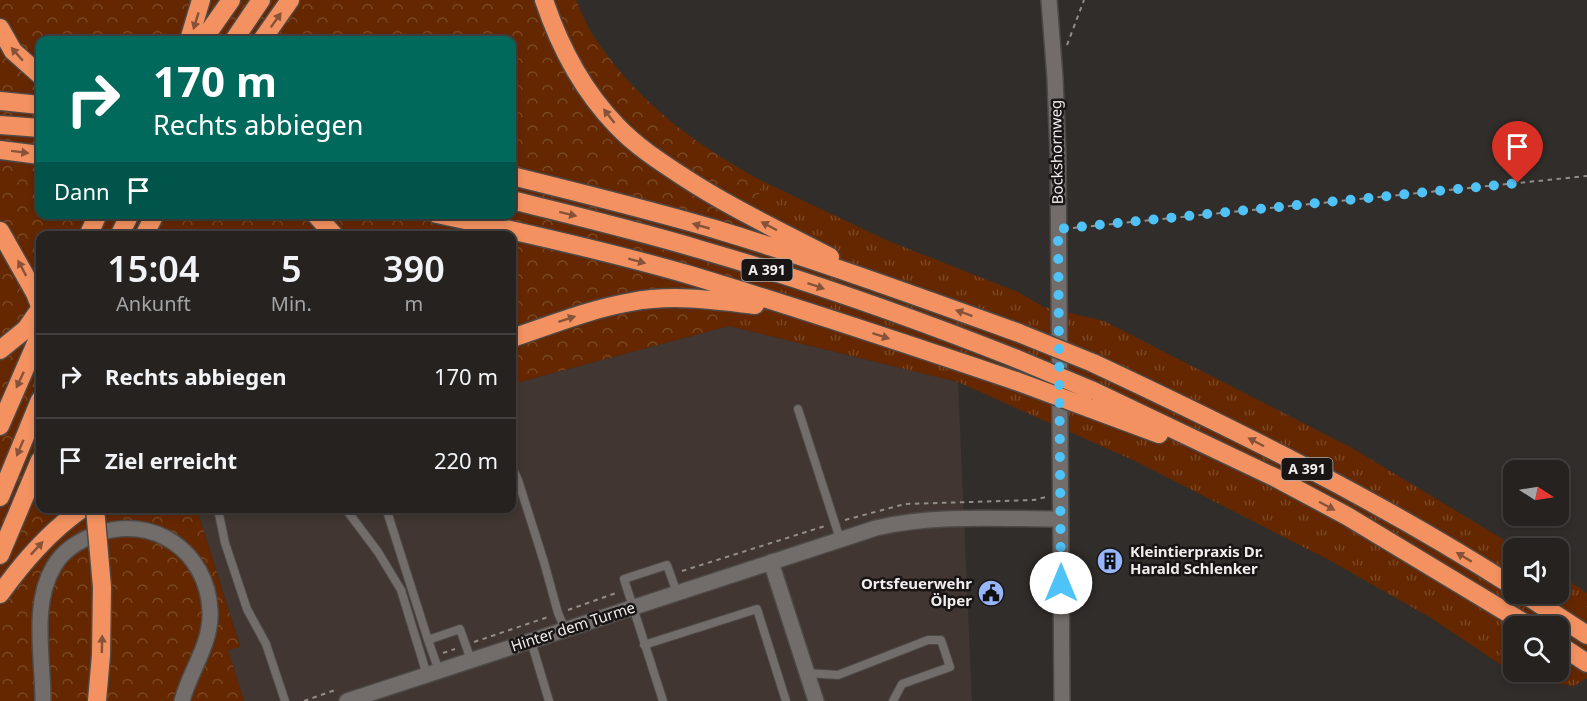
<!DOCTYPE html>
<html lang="de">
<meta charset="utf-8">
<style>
:root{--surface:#252220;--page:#312f2d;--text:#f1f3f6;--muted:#a3a4a5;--line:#423f3e}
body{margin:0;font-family:"Noto Sans",sans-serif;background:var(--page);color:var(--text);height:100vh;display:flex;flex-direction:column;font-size:22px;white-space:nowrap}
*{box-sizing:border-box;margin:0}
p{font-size:20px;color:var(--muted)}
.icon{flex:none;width:33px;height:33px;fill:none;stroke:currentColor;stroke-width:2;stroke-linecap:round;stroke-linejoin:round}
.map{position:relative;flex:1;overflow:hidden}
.panel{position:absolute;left:36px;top:231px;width:480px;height:282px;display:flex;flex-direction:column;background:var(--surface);border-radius:12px;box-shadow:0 3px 9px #0003,0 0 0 2px var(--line)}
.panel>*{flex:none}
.top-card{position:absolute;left:36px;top:36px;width:480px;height:183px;border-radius:12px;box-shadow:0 3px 9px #0003,0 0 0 2px var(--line);background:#00695c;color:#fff;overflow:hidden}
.needle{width:39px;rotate:102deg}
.controls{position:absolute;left:1503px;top:460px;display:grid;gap:12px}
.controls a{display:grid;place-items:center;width:66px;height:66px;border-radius:12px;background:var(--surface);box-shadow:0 3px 9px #0003,0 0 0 2px var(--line);font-size:30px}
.pin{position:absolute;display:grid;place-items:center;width:51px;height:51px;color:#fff;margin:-62px -26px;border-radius:50% 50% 50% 0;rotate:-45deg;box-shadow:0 0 6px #0007}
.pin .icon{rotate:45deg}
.me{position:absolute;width:66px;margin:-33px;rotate:0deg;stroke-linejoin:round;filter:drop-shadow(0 0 4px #0008)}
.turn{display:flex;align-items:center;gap:21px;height:126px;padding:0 18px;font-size:27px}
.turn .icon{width:78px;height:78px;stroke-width:2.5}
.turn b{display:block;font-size:42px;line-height:51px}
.then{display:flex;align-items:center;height:57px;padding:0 18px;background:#0003;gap:12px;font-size:22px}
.eta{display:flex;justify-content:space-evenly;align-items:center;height:102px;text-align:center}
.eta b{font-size:36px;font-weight:600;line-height:42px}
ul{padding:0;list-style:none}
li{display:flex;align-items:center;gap:18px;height:84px;padding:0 18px;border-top:2px solid var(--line)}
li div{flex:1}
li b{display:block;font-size:22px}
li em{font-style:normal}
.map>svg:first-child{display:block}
.built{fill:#413631}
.grass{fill:url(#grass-tufts);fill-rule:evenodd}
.forest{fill:url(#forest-crowns);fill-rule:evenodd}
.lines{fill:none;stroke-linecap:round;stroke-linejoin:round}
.service-casing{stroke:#4d4947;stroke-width:10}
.minor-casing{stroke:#4d4947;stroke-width:18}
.motorway-casing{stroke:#4d4947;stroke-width:21}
.path{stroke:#918d8b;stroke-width:2;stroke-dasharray:4.5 4.5;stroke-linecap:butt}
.service{stroke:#726c6a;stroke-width:8}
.minor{stroke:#726c6a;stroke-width:15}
.motorway{stroke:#f39160;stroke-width:18}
.motorway-bridge-casing{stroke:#4d4947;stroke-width:21;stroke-linecap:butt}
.motorway-bridge{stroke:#f39160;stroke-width:18}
.oneway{fill:#86533a}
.route{stroke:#4fc3f7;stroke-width:10;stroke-dasharray:0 18}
.labels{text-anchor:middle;stroke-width:5;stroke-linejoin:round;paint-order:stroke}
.shield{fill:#181514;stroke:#afacab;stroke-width:1.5}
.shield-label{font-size:14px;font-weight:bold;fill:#f0edec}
.street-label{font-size:15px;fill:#f0edec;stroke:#181514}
.poi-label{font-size:15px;font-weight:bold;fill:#f0edec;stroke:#181514;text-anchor:start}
</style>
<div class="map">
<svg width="1587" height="701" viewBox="0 0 1587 701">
<defs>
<pattern id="grass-tufts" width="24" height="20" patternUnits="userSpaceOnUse" patternTransform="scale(1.5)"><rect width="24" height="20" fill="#642700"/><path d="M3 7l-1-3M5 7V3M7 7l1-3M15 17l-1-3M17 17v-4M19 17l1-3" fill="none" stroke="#7a4725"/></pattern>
<pattern id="forest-crowns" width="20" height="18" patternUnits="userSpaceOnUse" patternTransform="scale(1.5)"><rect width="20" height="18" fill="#642700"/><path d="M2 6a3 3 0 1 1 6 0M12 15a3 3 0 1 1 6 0" fill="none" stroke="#7a4725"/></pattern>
</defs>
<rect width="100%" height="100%" fill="#312d2a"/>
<!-- built -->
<path class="built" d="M729 326 958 382 972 701H244L228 650 240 646 197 509 512 508V384Z"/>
<!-- grass -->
<path class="grass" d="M762 181 886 240 1018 292 1044 307 1104 321 1352 448 1519 549H1514V594H1558L1559 574 1587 593V678L1574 686 1522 679 1431 618 1331 561 1135 461 958 382 729 326ZM1514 627H1558V672H1514Z"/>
<!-- forest -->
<path class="forest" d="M0 0H576C582 13 588 29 597 41 640 104 696 145 762 181L729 326 512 384V236H40V508L197 509 240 647 228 650 244 701H0ZM40 40H512V214H40Z"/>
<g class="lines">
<defs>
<path id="service" d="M798 409 840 539
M512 467 518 480 544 562 558 613 565 629
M220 508 219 514 225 543 247 609 266 644 285 701
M345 508 378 552 401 590 427 675
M386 508 428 640
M531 641 549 701
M644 645 757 609 786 701
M439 671 428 640 460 629 471 660
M807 673 838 675 928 640H941L950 667 902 684 893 701
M663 701 624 579 667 565 677 593"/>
<path id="minor" d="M1049 0 1055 78 1058 155 1062 701
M771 562 816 701
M43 701C43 658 31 604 54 566 64 549 80 540 97 534 153 514 207 551 210 610 212 644 190 670 182 701
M347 701 876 528C936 514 999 519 1060 519"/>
<path id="motorway" d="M544 0C559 45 583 91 617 126 636 146 659 161 682 176 729 207 780 231 830 257
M0 28 13 51 40 75
M189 40 201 0
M203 40 231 0
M234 40 261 0
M262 40 290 0
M0 101 40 105
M0 125 40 128
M0 150 40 155
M512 176C581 193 650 210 718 230 820 261 919 297 1019 333
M512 200C575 216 639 231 702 250 809 281 914 318 1017 359
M315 214 335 236
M437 214C522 232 607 251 690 275 799 308 907 344 1016 381
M0 231 35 293 40 306
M88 236 98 214
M119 236 130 214
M144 236 155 214
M512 338C551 325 590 309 631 302 672 294 715 300 755 305
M0 350 26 329 40 309
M1093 363C1236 430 1380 501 1514 587
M1091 390 1276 478 1347 516 1531 627
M1089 408 1159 434
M0 426 40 334
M0 497 40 400
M0 555 40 460
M0 594C24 561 49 532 83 508
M1524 594 1587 635
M1558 644 1587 663
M97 701 101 655 102 587"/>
</defs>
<!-- service casing -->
<use href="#service" class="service-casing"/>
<!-- minor casing -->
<use href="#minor" class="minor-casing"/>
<!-- motorway casing -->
<use href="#motorway" class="motorway-casing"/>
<!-- path -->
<path class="path" d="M1067 45 1084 0
M1073 228 1587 176
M845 520 905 504 1034 500 1046 497
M682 571 825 526
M568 610 616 593
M474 642 548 617
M443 653 455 649
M304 701 338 689"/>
<!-- service -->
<use href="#service" class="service"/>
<!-- minor -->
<use href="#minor" class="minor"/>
<!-- motorway -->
<use href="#motorway" class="motorway"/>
<defs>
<path id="motorway-bridge" d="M1019 333 1093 363
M1017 359 1091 390
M1016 381 1089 408
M95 508 102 587"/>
</defs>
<!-- motorway-bridge casing -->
<use href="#motorway-bridge" class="motorway-bridge-casing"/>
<!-- motorway-bridge -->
<use href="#motorway-bridge" class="motorway-bridge"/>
</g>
<!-- one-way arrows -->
<defs><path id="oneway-solid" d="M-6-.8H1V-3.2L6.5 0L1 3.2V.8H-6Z" transform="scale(1.5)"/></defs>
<g class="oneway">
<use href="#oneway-solid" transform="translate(276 20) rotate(-55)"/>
<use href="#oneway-solid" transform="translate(196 21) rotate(107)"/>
<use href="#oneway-solid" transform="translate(17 54) rotate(-131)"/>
<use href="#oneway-solid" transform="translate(609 116) rotate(-128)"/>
<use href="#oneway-solid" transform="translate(20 152) rotate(7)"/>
<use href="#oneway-solid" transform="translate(568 214) rotate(14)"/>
<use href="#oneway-solid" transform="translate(701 226) rotate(-164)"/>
<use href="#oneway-solid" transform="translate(769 226) rotate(-152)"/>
<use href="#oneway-solid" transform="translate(637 261) rotate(15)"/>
<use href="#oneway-solid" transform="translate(22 268) rotate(-118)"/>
<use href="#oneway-solid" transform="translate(816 286) rotate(19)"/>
<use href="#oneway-solid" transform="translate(964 313) rotate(-160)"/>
<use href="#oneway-solid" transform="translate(567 319) rotate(-18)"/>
<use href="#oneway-solid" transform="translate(881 336) rotate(18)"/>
<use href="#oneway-solid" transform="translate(20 380) rotate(115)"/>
<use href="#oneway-solid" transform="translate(1256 442) rotate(-152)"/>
<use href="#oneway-solid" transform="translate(20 448) rotate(113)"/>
<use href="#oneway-solid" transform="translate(1327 506) rotate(28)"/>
<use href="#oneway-solid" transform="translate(37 548) rotate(-47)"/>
<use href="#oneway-solid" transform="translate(1464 557) rotate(-149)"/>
<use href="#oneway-solid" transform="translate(102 644) rotate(-89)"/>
</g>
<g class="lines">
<!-- route -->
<path class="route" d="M1061 583 1058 229 1518 183"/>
</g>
<!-- icons -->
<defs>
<symbol id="building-disc" viewBox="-11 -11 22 22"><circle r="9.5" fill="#98b6fd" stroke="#181514"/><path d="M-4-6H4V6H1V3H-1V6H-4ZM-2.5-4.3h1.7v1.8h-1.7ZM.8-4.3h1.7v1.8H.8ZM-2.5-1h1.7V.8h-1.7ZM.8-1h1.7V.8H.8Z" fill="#111"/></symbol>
<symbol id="civic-disc" viewBox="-11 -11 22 22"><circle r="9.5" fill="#98b6fd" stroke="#181514"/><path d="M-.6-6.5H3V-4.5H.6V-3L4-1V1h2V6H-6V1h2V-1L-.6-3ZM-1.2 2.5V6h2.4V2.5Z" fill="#111"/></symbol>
</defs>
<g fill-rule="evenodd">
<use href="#building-disc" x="1095" y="546" width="30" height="30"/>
<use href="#civic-disc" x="976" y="578" width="30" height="30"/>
</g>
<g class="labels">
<!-- shield labels -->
<g class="shield">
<rect x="741.5" y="259" width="51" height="22" rx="4.5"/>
<rect x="1281.5" y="458" width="51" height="22" rx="4.5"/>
</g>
<g class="shield-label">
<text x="767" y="275">A 391</text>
<text x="1307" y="474">A 391</text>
</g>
<!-- street labels -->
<g class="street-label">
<text transform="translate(1057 152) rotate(-91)" y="5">Bockshornweg</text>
<text transform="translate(573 627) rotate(-18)" y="5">Hinter dem Turme</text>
</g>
<!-- poi labels -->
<g class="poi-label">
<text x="1130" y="557">Kleintierpraxis Dr.<tspan x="1130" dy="17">Harald Schlenker</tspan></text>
<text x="972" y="589" text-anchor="end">Ortsfeuerwehr<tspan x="972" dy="17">Ölper</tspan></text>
</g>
</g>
</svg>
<div class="controls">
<a><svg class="needle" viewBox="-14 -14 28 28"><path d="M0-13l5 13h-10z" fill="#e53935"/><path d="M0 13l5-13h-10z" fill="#a3a4a5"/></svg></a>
<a><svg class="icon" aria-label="sound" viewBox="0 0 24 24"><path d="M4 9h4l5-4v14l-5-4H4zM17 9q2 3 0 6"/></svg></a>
<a><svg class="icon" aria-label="search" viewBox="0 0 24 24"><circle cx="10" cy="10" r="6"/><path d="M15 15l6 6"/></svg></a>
</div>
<div class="pin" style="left:1518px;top:183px;background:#d93025"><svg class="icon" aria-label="arrive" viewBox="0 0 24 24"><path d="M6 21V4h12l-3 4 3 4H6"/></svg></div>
<svg class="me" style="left:1061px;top:583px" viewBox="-20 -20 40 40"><circle r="19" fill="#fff"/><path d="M0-13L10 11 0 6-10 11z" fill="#4fc3f7"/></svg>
<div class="top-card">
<div class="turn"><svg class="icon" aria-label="right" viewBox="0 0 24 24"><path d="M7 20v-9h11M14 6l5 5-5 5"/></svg><div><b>170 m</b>Rechts abbiegen</div></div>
<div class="then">Dann<svg class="icon" aria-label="arrive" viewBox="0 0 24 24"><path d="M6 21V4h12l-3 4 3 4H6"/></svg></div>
</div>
<section class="panel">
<div class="eta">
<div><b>15:04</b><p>Ankunft</p></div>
<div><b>5</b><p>Min.</p></div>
<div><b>390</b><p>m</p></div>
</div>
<ul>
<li><svg class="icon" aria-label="right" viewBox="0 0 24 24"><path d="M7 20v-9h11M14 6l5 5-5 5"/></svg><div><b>Rechts abbiegen</b></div><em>170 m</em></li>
<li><svg class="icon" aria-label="arrive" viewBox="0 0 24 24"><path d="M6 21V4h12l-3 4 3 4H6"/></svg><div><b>Ziel erreicht</b></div><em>220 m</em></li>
</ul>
</section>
</div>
